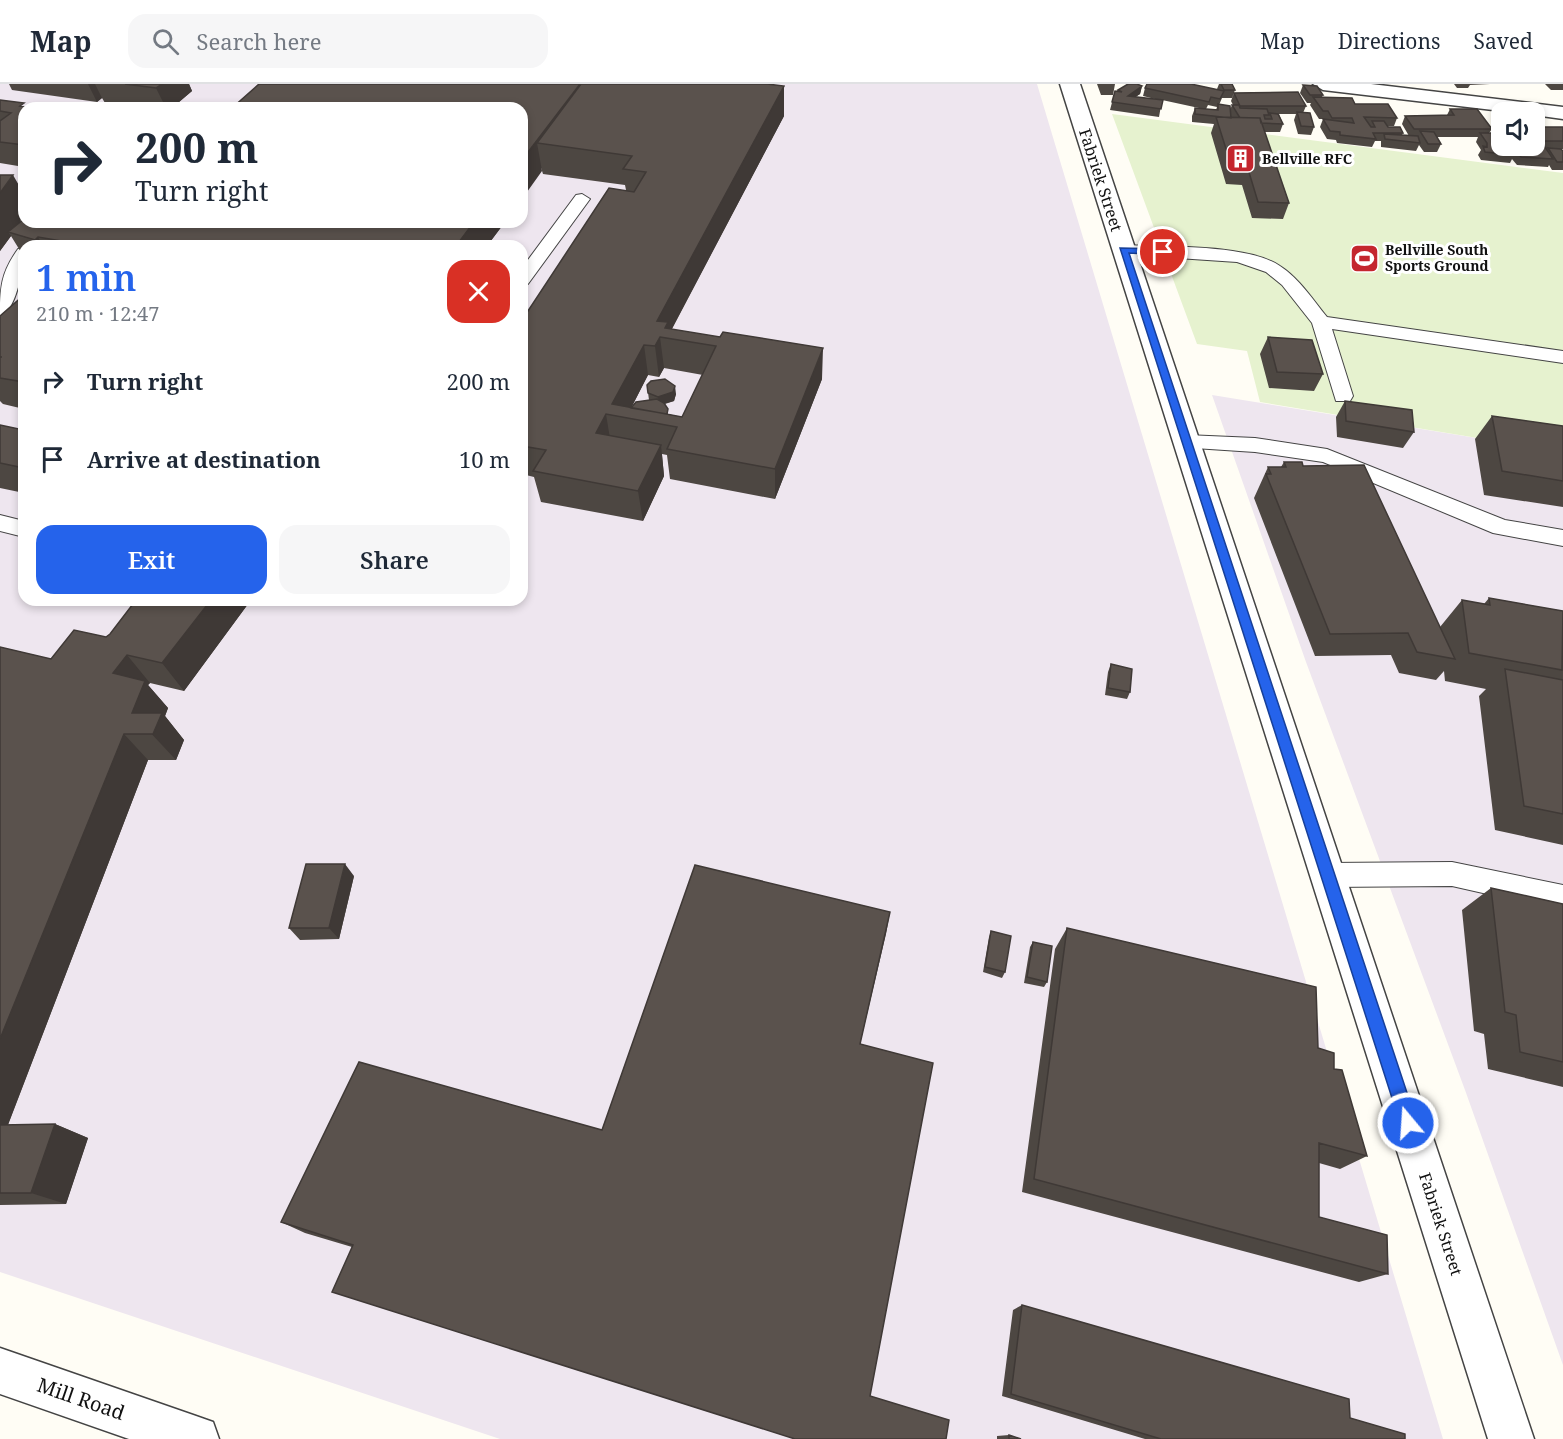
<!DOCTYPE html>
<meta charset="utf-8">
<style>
:root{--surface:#fff;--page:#f6f6f7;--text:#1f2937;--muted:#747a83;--line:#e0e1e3;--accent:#2563eb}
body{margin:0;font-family:"Noto Serif",serif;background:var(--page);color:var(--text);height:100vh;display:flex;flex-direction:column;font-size:22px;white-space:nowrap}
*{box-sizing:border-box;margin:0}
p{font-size:20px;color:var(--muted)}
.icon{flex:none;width:33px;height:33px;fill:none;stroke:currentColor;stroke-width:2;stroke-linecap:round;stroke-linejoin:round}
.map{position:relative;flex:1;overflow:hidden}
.details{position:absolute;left:18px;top:156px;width:510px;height:366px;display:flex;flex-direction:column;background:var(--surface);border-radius:18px;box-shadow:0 3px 9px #0003}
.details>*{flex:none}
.hud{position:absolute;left:18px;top:18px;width:510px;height:126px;border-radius:18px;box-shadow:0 3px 9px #0003;background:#fff;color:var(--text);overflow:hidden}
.buttons{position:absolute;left:1491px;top:18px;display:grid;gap:12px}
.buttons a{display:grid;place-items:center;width:54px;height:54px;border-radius:12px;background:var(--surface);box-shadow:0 3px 9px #0003;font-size:30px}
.pin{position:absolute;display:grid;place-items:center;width:51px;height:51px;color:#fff;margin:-26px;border:3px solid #fff;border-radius:50%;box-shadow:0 2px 6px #0007}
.me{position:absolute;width:66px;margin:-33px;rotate:342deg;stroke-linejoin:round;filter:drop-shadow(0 0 4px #0008)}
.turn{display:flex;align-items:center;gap:21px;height:126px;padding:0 18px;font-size:27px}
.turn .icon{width:78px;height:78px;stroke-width:2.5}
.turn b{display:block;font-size:42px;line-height:51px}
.round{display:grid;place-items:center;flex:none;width:63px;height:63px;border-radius:18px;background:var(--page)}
.overview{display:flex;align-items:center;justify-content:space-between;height:102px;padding:0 18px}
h1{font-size:36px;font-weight:600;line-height:45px;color:var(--accent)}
.action{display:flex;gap:12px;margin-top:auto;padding:12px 18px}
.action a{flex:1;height:69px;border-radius:18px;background:var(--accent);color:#fff;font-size:24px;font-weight:600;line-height:69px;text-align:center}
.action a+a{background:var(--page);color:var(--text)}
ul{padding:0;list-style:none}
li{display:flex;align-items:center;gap:18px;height:78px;padding:0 18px}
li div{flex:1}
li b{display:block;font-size:22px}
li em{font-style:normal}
header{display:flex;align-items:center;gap:36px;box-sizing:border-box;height:84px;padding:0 30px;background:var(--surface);border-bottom:2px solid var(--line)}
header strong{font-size:28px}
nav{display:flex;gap:33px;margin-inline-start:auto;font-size:21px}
.search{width:420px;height:54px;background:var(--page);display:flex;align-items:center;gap:15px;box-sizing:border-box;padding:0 21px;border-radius:18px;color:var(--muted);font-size:22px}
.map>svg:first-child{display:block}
.industrial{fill:#eee6ef;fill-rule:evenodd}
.pitch{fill:#e6f2cf}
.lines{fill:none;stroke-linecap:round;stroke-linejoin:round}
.service-casing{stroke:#444;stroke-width:2}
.minor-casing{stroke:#444;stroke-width:3}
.service{fill:#fff;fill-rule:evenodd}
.minor{fill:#fff;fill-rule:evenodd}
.wall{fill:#4d4742;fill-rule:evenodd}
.shaded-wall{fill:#3f3936}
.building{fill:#5a524d;stroke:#3f3936;stroke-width:1.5;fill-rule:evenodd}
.route{fill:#2563eb;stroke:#184099;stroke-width:1.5}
.labels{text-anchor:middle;stroke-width:6;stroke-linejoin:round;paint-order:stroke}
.far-poi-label{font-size:14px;font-weight:bold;fill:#111;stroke:#fff;text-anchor:start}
.street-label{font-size:16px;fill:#111;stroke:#fff}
.near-street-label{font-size:20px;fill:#111;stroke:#fff}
</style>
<header>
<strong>Map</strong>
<div class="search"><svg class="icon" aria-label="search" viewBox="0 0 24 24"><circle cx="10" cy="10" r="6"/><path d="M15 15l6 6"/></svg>Search here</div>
<nav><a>Map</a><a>Directions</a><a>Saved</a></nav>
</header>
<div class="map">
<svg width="1563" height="1355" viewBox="0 0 1563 1355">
<rect width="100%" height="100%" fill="#fffdf5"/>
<!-- industrial -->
<path class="industrial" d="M0 0H1037L1443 1355H500L0 1188ZM24 24H522V138H24ZM24 162H522V516H24Z
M1212 311 1563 368V1281L1465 1006 1306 578Z"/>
<!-- pitch -->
<path class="pitch" d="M1112 30 1563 89V368L1260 318 1247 267 1197 260Z"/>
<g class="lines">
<defs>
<path id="service" d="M582 110 590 115 528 200 522 201V184L576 111Z
M1124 161C1164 163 1248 160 1280 182 1299 194 1313 216 1327 233L1563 267V279L1332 245 1353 312 1350 317H1336L1312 239 1282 201 1266 188 1237 178 1118 170 1115 166Z
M24 164C24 180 17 227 0 232 0 203 1 189 18 165Z
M1186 351 1255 354 1327 365 1505 436 1563 446V462L1493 449 1323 378 1255 368 1179 363 1176 358 1179 353Z
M0 431 24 437V453L0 447Z
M1452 778 1563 801V827L1452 802 1327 803 1317 800 1313 791 1317 782 1327 779Z"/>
<path id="minor" d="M1060 0H1080L1534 1355H1488Z
M1313 0H1371L1563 23V35L1534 31V28H1510L1323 6Z
M0 1264 196 1332 213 1338 219 1355H129L0 1310Z"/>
</defs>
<!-- service casing -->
<use href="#service" class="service-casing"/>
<!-- minor casing -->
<use href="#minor" class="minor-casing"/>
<!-- service -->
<use href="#service" class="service"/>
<!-- minor -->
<use href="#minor" class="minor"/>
</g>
<!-- wall -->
<path class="wall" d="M9 0H189L192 7 172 24H140L105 19 102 14 97 18 12 6Z
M1097 0H1115L1113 11H1101Z
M1219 0H1232L1235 6 1232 14H1222L1219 21 1230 26 1232 21H1233L1231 17 1234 9 1306 22 1303 29 1314 43 1311 51 1298 50 1294 36 1296 30H1279L1283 40 1280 48H1264L1289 119 1283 135 1252 134 1242 101 1226 100 1211 49 1214 40 1192 38V32L1195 24H1199L1162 16 1159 33 1110 26 1115 7 1117 8 1118 6 1142 2 1140 10 1135 13 1159 16 1143 12 1145 4 1217 5ZM1208 21 1217 23 1216 26 1206 25Z
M1454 0H1490L1470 1 1468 4H1457Z
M1545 0H1563V6H1551Z
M1303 1 1323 11 1322 13 1355 20 1397 34 1394 42H1387L1403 49 1402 51 1409 52 1402 40 1405 32 1447 31 1450 25 1492 45 1489 49 1510 63 1511 62H1534V43H1563V65H1561L1563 67V86H1552L1549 81 1548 83 1517 81 1512 75 1510 79 1481 76 1478 71 1481 66 1476 58 1478 53H1437L1441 60 1437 68H1424L1419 61 1416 67 1381 63V57H1375L1372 63 1337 59 1336 56 1327 55 1320 43 1323 35H1325H1319L1310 21 1311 19H1307L1300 9Z
M784 2V32L672 245 822 295 775 415 670 395 667 371 662 370 664 392 643 437 541 418 534 393 522 390V236L626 106 625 101 543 90 522 24ZM664 284 703 291 682 333 668 330 665 320 674 317 676 310 647 301 649 316 631 324 648 291 659 293Z
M0 16 24 24V83L0 79Z
M0 91 20 139 505 138 487 162H24V173L11 152 0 167Z
M24 211V325L3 320 0 317V232Z
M1268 253 1323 290 1314 307 1269 304 1260 270Z
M1345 317 1414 348 1403 364 1337 353 1336 333Z
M1492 332 1563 342V423L1484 411 1475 355Z
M0 341 24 346V409L0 404Z
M1284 378 1303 382 1440 543 1462 516 1484 520 1489 514 1563 527V761L1495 746 1479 612 1486 605 1445 597 1444 587 1436 596 1399 589 1391 571 1315 572 1254 414 1268 383H1281Z
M136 516H245L248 520 184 607 150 599 148 601 168 624 165 632 184 656 176 676H148L8 1041 55 1040 88 1054 66 1120 0 1121V563L51 575 106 553 110 550Z
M1111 580 1130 608 1127 615 1105 611 1108 588Z
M354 792 339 855 300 856 289 844Z
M1491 804 1563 820V1003L1488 985 1484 950 1474 947 1462 826Z
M890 828 860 960 352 1163 305 1149 281 1138 602 1046Z
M1067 844 1318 964 1334 985 1367 1072 1340 1085 1319 1079V1133L1388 1190 1359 1198 1022 1108 1055 865Z
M991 847 1005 888 1002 894 983 888 989 853Z
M1033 858 1047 898 1044 903 1024 899 1030 863Z
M1022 1221 1350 1334 1405 1355H1145L1002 1312 1013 1226Z
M1009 1351 1021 1355H997V1352Z"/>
<!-- shaded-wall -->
<path class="shaded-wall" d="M88 0H95L102 14 97 18Z
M162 0H189L192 7 172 24H166L156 4Z
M580 0 537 59 542 87 522 115V76Z
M784 2V32L669 250 660 253 664 284 659 293 655 262 657 237Z
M1142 2 1140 10 1125 20 1128 12Z
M13 91 24 110V132L12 149 8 148 11 152 0 167V109Z
M474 138H505L487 162H456Z
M38 153 43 162H39L35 156Z
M644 261 648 291 626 334 612 320Z
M823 264 822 295 775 415V385Z
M675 302 676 310 674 317 659 321 658 313Z
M606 330 611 361 596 349Z
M661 361 664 392 643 437 638 407Z
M211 516H245L248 520 184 607 162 579Z
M127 571 150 599 148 601 168 624 165 632 184 656 176 676 132 629 113 589Z
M124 650 148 676 2 1056 0 1055V955Z
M345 780 354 792 339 855 329 844Z
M890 828 886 850 856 977 860 960Z
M55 1040 88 1054 66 1120 31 1109Z"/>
<!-- building -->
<path class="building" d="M125 0H162L156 4Z
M259 0H580L522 76V24H232Z
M581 0H767L784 2 657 237 668 238 665 244 720 253 723 248 823 264 775 385 667 365 677 343 606 330 596 349 661 361 638 407 533 387 546 366 522 362V236L609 104 634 108 646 88 623 85 632 72 537 59ZM660 253 716 262 682 333 612 320 644 261 655 262Z
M1128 0H1137L1142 2 1128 12 1163 16 1161 25 1112 18 1115 7 1122 8 1118 6Z
M1147 0H1191L1224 7 1220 15 1211 13 1209 18 1145 4Z
M1221 0H1232L1235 6H1224Z
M1303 1 1317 2 1323 11H1310Z
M1298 8 1306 22H1240L1234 9Z
M1313 13 1352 14 1355 20H1388L1397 34 1364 33 1371 43H1375L1372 37H1384L1388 43H1400L1403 49H1373L1376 55 1340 51V48L1330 47 1323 35 1354 39 1352 34H1332L1328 27H1323Z
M0 16 24 19 20 22 31 24H24V61L0 58V37L11 29 0 27Z
M1218 20 1230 22 1231 34 1195 30V24L1218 26Z
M1232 21H1239L1240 24 1267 25 1269 31H1264L1265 35H1272L1270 29 1278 30 1283 40 1261 39 1260 34H1240Z
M1450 25H1477L1492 45H1414L1405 32 1454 31Z
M1297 28 1310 29 1314 43 1301 42Z
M1216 33 1260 34 1289 119 1258 118 1248 85 1232 84Z
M1534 43H1563V57H1534Z
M1420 47 1434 48 1441 60H1428Z
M1480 49H1502V62H1509L1515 71 1485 68 1483 62 1487 63V59Z
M1384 50 1418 52 1420 59 1385 55Z
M1534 60H1543L1553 75 1521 73 1514 62H1534Z
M1548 64 1561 65 1563 67V78H1557Z
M0 91H13L0 109Z
M24 135V138H133L144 140 146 138H474L456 162H91L38 153 35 156 8 148Z
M24 211V298L0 294V273H2H0V232Z
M1268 253 1312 256 1323 290 1277 288Z
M665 295 675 302 673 308 658 313 648 309 647 301 651 297Z
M657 315 664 319 668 325 667 330 631 324 636 318Z
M1345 317 1412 326 1414 348 1346 337Z
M1492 332 1563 342V397L1502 387Z
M0 341 24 346V384L0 379Z
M1284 378H1302L1303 382 1364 381 1455 575 1417 568 1408 549 1330 550 1266 390H1271L1268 383H1286Z
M1489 514 1563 527 1562 586 1469 569 1462 516 1490 521Z
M136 516H211L162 579 127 571 113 589 145 597 132 629H162L153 650H124L0 955V563L51 575 74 546 106 553 110 550Z
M1111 580 1132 585 1130 608 1108 604Z
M1505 585 1563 596V730L1524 722Z
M306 780H345L329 844H289Z
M695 781 890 828 860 960 933 979 870 1312 949 1336 946 1355H795L332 1208 353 1161 281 1138 359 978 602 1046Z
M1491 804 1563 820V978L1520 968 1516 931 1505 928Z
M1067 844 1316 903 1318 964 1334 969V985L1342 986 1367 1072 1319 1059V1133L1387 1151 1388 1190 1034 1095Z
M991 847 1011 852 1005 888 985 883Z
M1033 858 1052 862 1047 898 1027 893Z
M55 1040 31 1109H0V1041Z
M1022 1221 1349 1315 1350 1334 1405 1350V1355H1161L1011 1310Z
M1009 1351 1021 1355H1009Z"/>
<!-- route -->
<path class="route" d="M1120 164 1163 165 1168 168 1163 171 1129 169 1417 1039 1414 1045 1408 1047 1402 1045 1400 1039Z"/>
<!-- icons -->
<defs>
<symbol id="building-square" viewBox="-11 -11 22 22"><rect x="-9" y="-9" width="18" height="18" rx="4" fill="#c4262e" stroke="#fff"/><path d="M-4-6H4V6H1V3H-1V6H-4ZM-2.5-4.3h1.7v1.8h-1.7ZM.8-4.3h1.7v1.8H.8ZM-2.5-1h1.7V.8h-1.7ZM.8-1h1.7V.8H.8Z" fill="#fff"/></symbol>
<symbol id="stadium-square" viewBox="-11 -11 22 22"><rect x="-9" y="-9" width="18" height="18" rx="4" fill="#c4262e" stroke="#fff"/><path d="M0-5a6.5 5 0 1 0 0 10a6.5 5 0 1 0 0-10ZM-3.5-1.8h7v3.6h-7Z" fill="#fff"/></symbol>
</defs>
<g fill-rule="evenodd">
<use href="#building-square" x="1224" y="58" width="33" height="33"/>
<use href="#stadium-square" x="1348" y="158" width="33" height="33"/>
</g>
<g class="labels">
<!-- far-poi labels -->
<g class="far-poi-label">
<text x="1262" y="80">Bellville RFC</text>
<text x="1385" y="171">Bellville South<tspan x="1385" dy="16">Sports Ground</tspan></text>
</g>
<!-- street labels -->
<g class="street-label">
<text transform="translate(1101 96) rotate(72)" y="6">Fabriek Street</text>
<text transform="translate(1441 1140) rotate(72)" y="6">Fabriek Street</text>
</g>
<!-- near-street labels -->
<g class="near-street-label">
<text transform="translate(81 1315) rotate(19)" y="7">Mill Road</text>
</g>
</g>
</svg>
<div class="buttons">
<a><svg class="icon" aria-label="sound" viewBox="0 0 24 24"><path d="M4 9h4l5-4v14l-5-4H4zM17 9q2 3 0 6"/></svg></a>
</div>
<div class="pin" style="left:1163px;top:168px;background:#d93025"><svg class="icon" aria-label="arrive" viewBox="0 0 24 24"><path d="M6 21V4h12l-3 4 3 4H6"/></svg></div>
<svg class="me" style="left:1408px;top:1039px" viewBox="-20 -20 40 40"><circle r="17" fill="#2563eb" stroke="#fff" stroke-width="3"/><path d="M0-11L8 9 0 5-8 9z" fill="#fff"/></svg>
<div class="hud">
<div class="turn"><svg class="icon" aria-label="right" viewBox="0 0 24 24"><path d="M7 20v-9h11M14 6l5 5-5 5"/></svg><div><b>200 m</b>Turn right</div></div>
</div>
<section class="details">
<div class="overview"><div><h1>1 min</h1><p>210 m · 12:47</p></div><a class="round" style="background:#d93025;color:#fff"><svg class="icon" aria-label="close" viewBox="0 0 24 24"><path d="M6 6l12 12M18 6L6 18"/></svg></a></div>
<ul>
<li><svg class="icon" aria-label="right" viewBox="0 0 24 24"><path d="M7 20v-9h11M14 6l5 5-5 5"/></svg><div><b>Turn right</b></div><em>200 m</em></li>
<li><svg class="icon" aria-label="arrive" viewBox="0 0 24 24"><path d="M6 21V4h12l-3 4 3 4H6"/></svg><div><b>Arrive at destination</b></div><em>10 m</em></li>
</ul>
<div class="action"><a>Exit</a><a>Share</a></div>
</section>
</div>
